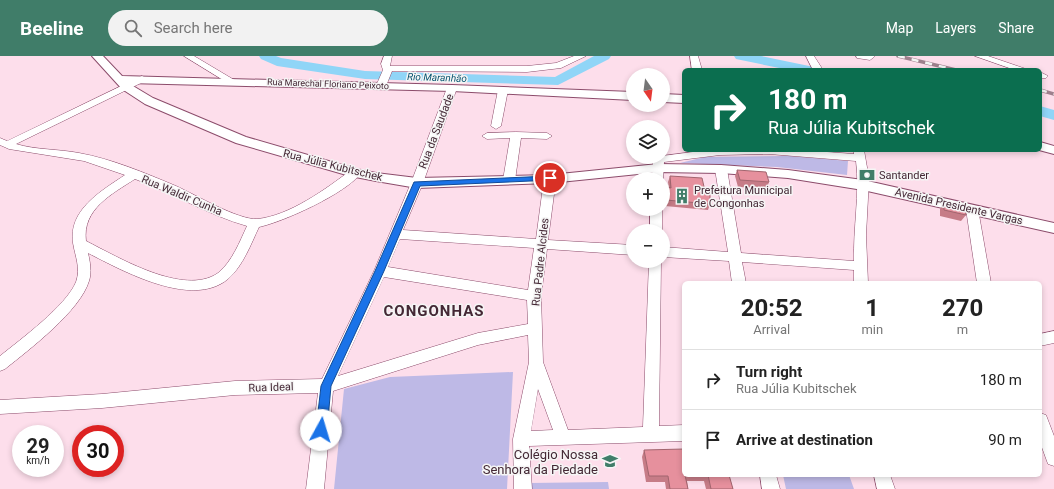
<!DOCTYPE html>
<meta charset="utf-8">
<style>
:root{--surface:#fff;--page:#f2f2f2;--text:#222;--muted:#767676;--line:#e0e0e0;--accent:#407d69}
body{margin:0;font-family:Roboto,sans-serif;background:var(--page);color:var(--text);height:100vh;display:flex;flex-direction:column;font-size:15px;white-space:nowrap}
*{box-sizing:border-box;margin:0}
p{font-size:13px;color:var(--muted)}
.icon{flex:none;width:22px;height:22px;fill:none;stroke:currentColor;stroke-width:2;stroke-linecap:round;stroke-linejoin:round}
.map{position:relative;flex:1;overflow:hidden}
.drawer{position:absolute;left:682px;top:225px;width:360px;height:196px;display:flex;flex-direction:column;background:var(--surface);border-radius:6px;box-shadow:0 2px 6px #0003}
.drawer>*{flex:none}
.guide{position:absolute;left:682px;top:12px;width:360px;height:84px;border-radius:6px;box-shadow:0 2px 6px #0003;background:#0b6e4f;color:#fff;overflow:hidden}
.needle{width:26px;rotate:166deg}
.controls{position:absolute;left:626px;top:12px;display:grid;gap:8px}
.controls a{display:grid;place-items:center;width:44px;height:44px;border-radius:50%;background:var(--surface);box-shadow:0 2px 6px #0003;font-size:20px}
.speed{position:absolute;left:12px;top:369px;display:flex;gap:8px;font-size:20px;font-weight:700;text-align:center}
.speed>*{display:grid;place-content:center;width:52px;height:52px;border-radius:50%;background:var(--surface);box-shadow:0 2px 6px #0003;line-height:1}
.speed small{font-size:10px;font-weight:400}
.speed .limit{border:6px solid #d22;background:#fff;color:#111}
.pin{position:absolute;display:grid;place-items:center;width:34px;height:34px;color:#fff;margin:-17px;border:2px solid #fff;border-radius:50%;box-shadow:0 1px 4px #0007}
.me{position:absolute;width:44px;margin:-22px;rotate:6deg;stroke-linejoin:round;filter:drop-shadow(0 0 3px #0008)}
.turn{display:flex;align-items:center;gap:14px;height:84px;padding:0 20px;font-size:18px}
.turn .icon{width:52px;height:52px;stroke-width:2.5}
.turn b{display:block;font-size:28px;line-height:34px}
.eta{display:flex;justify-content:space-evenly;align-items:center;height:68px;text-align:center}
.eta b{font-size:24px;font-weight:700;line-height:28px}
ul{padding:0;list-style:none}
li{display:flex;align-items:center;gap:12px;height:60px;padding:0 20px;border-top:1px solid var(--line)}
li div{flex:1}
li b{display:block;font-size:15px}
li em{font-style:normal}
header{display:flex;align-items:center;gap:24px;box-sizing:border-box;height:56px;padding:0 20px;background:var(--accent);color:#fff}
header strong{font-size:19px}
nav{display:flex;gap:22px;margin-inline-start:auto;font-size:14px}
.search{width:280px;height:36px;background:var(--page);display:flex;align-items:center;gap:10px;box-sizing:border-box;padding:0 14px;border-radius:22px;color:var(--muted);font-size:15px}
.map>svg:first-child{display:block}
.green{fill:#beb9e6}
.lines{fill:none;stroke-linecap:round;stroke-linejoin:round}
.river{fill:#90d5f7;fill-rule:evenodd}
.minor-casing{stroke:#8c4c6b;stroke-width:1}
.major-casing{stroke:#8c4c6b;stroke-width:2}
.minor{fill:#fff;fill-rule:evenodd}
.major{fill:#fff;fill-rule:evenodd}
.rail-casing{stroke:#9e808d;stroke-width:3.5}
.rail{stroke:#f5f5f5;stroke-width:2.5;stroke-dasharray:7;stroke-linecap:butt}
.wall{fill:#c67c87}
.building{fill:#e6909d;stroke:#a1656e}
.route{fill:#1a73e8;stroke:#114b97}
.labels{text-anchor:middle;stroke-width:3;stroke-linejoin:round;paint-order:stroke}
.far-street-label{font-size:9px;fill:#442835;stroke:#f5f5f5}
.far-water-label{font-size:10px;font-style:italic;fill:#06536f;stroke:#f5f5f5}
.street-label{font-size:11px;fill:#442835;stroke:#f5f5f5}
.poi-label{font-size:11px;fill:#442835;stroke:#f5f5f5;text-anchor:start}
.near-poi-label{font-size:13px;fill:#442835;stroke:#f5f5f5;text-anchor:end}
.district-label{font-size:15px;font-weight:bold;letter-spacing:1px;fill:#442835;stroke:#f5f5f5}
</style>
<header>
<strong>Beeline</strong>
<div class="search"><svg class="icon" aria-label="search" viewBox="0 0 24 24"><circle cx="10" cy="10" r="6"/><path d="M15 15l6 6"/></svg>Search here</div>
<nav><a>Map</a><a>Layers</a><a>Share</a></nav>
</header>
<div class="map">
<svg width="1054" height="433" viewBox="0 0 1054 433">
<rect width="100%" height="100%" fill="#fddeeb"/>
<!-- green -->
<path class="green" d="M789 100 848 105 847 119 777 111 680 107 705 101Z
M513 316 507 433H334L344 333 390 321Z
M783 419H849L854 433H786Z
M608 426 609 433H529V427Z"/>
<g class="lines">
<!-- river -->
<path class="river" d="M259 0H276L281 2 365 15 555 21 594 0H611L609 3 558 29 365 23 277 10 261 3Z
M734 0H761L814 11 816 14H789L736 3Z
M1040 50 1054 54V64L1040 60Z"/>
<defs>
<path id="minor" d="M184 0H194L236 25 234 27H228Z
M384 0H392L390 10H527L556 7 574 0H586L561 12 527 16 392 15 386 30 381 33 376 30 383 14 381 8Z
M690 0H698L702 14H692Z
M806 0H814L823 14H813Z
M856 0H874V1L870 4 857 2Z
M975 0H988L1029 14H1015Z
M1040 16 1048 20 1046 22H1040Z
M142 20 147 23 145 25 16 88C36 94 58 93 79 97 112 103 145 117 176 130 196 139 238 164 257 163 289 160 326 133 351 114L355 113 361 117C347 137 283 166 259 171 251 188 243 210 228 223 192 253 123 215 88 197 90 206 92 216 89 225 80 255 30 293 5 313L0 315V300C21 283 66 250 76 226 81 212 75 200 73 187 68 154 101 135 125 119L84 105 9 93 0 89V82L7 85ZM135 123C173 137 208 159 247 170 240 185 232 206 218 217 184 241 118 201 86 185 82 153 112 138 135 123Z
M452 29 457 32 423 127 403 174 536 183 544 123 546 120H554L556 123 548 184 633 189V199L547 193 541 240 543 306 568 374 643 371 649 205H661L659 370 684 369V385L529 390 532 433H514L513 383 529 306 528 279 478 289 333 335 324 433H306L318 337 235 339 102 352 0 358V344L102 338 235 325 322 323 374 215 411 127 447 32ZM400 183 534 192 528 234 388 211ZM384 221 527 244 528 268 478 277 338 320ZM538 333 553 374 531 375Z
M503 31 508 34 501 70 496 73 491 70 498 34Z
M516 76 547 77 552 80 547 83 521 82 515 124 509 128 503 124 510 82 487 83 482 80 487 77Z
M708 94H800L854 98V94H864L869 123 866 179 868 227H854V214L742 206 746 227H732L729 205 663 201V191L728 196 715 113 721 109 727 113 741 197 854 205C853 172 860 138 856 105L769 98 720 99 664 106 663 124 652 123 653 107 655 101Z
M972 149 978 153 991 227H977L966 153Z
M650 153H662V175H650Z
M1054 275V287L1040 290V278Z
M1040 357 1046 359 1054 380V410L1048 408 1040 386Z
M760 419H776L780 433H762Z
M874 419H890L895 433H877Z"/>
<path id="major" d="M92 0H103L122 20 452 29 633 36V44L452 35 128 27 153 42 246 81 356 113 376 117 417 122 550 119 658 108 721 109 788 114 863 124 1054 167V177L863 134 788 122 721 117 658 116 550 127 417 132 376 125 350 120 236 87 145 48 122 33Z
M663 38 684 39V47L663 46Z
M1040 86 1054 90V98L1039 94Z"/>
</defs>
<!-- minor casing -->
<use href="#minor" class="minor-casing"/>
<!-- major casing -->
<use href="#major" class="major-casing"/>
<!-- minor -->
<use href="#minor" class="minor"/>
<!-- major -->
<use href="#major" class="major"/>
<defs>
<path id="rail" d="M898 0 956 14
M1040 34 1054 38"/>
</defs>
<!-- rail casing -->
<use href="#rail" class="rail-casing"/>
<!-- rail -->
<use href="#rail" class="rail"/>
</g>
<!-- wall -->
<path class="wall" d="M737 114 769 126 767 132 738 131 735 120Z
M670 120 705 135 710 148 708 154 665 150 666 137 667 131 669 132 668 126Z
M944 147 966 159 961 165 940 160V153Z
M644 394 684 419H729L733 433H706L704 425H687L688 433H666L665 426H646L642 401Z"/>
<!-- building -->
<path class="building" d="M737 114 766 116 769 126 740 124Z
M670 120 702 122 705 135H710V148L666 144 667 131 671 132Z
M944 147 965 151 966 159 944 154Z
M684 393V419H685L688 433H670L668 420H649L644 394Z
M708 419H729L733 433H711Z"/>
<!-- route -->
<path class="route" d="M550 120 553 121V124L420 130 384 215 331 330 327 374 325 378 321 379 317 378 316 374 321 330 375 215 414 126Z"/>
<!-- icons -->
<defs>
<symbol id="bank-bare" viewBox="-9 -9 18 18"><path d="M-6-4H6V4H-6ZM0-2.3a2.3 2.3 0 1 0 0 4.6a2.3 2.3 0 1 0 0-4.6Z" fill="#407d69" stroke="#f5f5f5" stroke-width="2.5" paint-order="stroke"/></symbol>
<symbol id="building-bare" viewBox="-9 -9 18 18"><path d="M-4-6H4V6H1V3H-1V6H-4ZM-2.5-4.3h1.7v1.8h-1.7ZM.8-4.3h1.7v1.8H.8ZM-2.5-1h1.7V.8h-1.7ZM.8-1h1.7V.8H.8Z" fill="#407d69" stroke="#f5f5f5" stroke-width="2.5" paint-order="stroke"/></symbol>
<symbol id="school-bare" viewBox="-9 -9 18 18"><path d="M0-5L7-2L0 1L-7-2ZM-4 1L0 2.5L4 1V4Q0 6-4 4Z" fill="#407d69" stroke="#f5f5f5" stroke-width="2.5" paint-order="stroke"/></symbol>
</defs>
<g fill-rule="evenodd">
<use href="#bank-bare" x="856" y="108" width="22" height="22"/>
<use href="#building-bare" x="671" y="129" width="22" height="22"/>
<use href="#school-bare" x="599" y="394" width="22" height="22"/>
</g>
<g class="labels">
<!-- far-street labels -->
<g class="far-street-label">
<text transform="translate(328 28) rotate(2)" y="3">Rua Marechal Floriano Peixoto</text>
</g>
<!-- far-water labels -->
<g class="far-water-label">
<text transform="translate(437 21) rotate(2)" y="4">Rio Maranhão</text>
</g>
<!-- street labels -->
<g class="street-label">
<text transform="translate(436 75) rotate(-69)" y="4">Rua da Saudade</text>
<text transform="translate(333 109) rotate(14)" y="4">Rua Júlia Kubitschek</text>
<text transform="translate(182 139) rotate(23)" y="4">Rua Waldir Cunha</text>
<text transform="translate(959 150) rotate(13)" y="4">Avenida Presidente Vargas</text>
<text transform="translate(540 206) rotate(-84)" y="4">Rua Padre Alcides</text>
<text transform="translate(271 331) rotate(-2)" y="4">Rua Ideal</text>
</g>
<!-- poi labels -->
<g class="poi-label">
<text x="879" y="123">Santander</text>
<text x="694" y="138">Prefeitura Municipal<tspan x="694" dy="13">de Congonhas</tspan></text>
</g>
<!-- near-poi labels -->
<g class="near-poi-label">
<text x="598" y="403">Colégio Nossa<tspan x="598" dy="15">Senhora da Piedade</tspan></text>
</g>
<!-- district labels -->
<g class="district-label">
<text x="434" y="260">CONGONHAS</text>
</g>
</g>
</svg>
<div class="controls">
<a><svg class="needle" viewBox="-14 -14 28 28"><path d="M0-13l5 13h-10z" fill="#e53935"/><path d="M0 13l5-13h-10z" fill="#767676"/></svg></a>
<a><svg class="icon" aria-label="layers" viewBox="0 0 24 24"><path d="M12 4l9 5-9 5-9-5zM3 14l9 5 9-5"/></svg></a>
<a>+</a>
<a>−</a>
</div>
<div class="speed"><div>29<small>km/h</small></div><div class="limit">30</div></div>
<div class="pin" style="left:550px;top:122px;background:#d93025"><svg class="icon" aria-label="arrive" viewBox="0 0 24 24"><path d="M6 21V4h12l-3 4 3 4H6"/></svg></div>
<svg class="me" style="left:321px;top:374px" viewBox="-20 -20 40 40"><circle r="19" fill="#fff"/><path d="M0-13L10 11 0 6-10 11z" fill="#1a73e8"/></svg>
<div class="guide">
<div class="turn"><svg class="icon" aria-label="right" viewBox="0 0 24 24"><path d="M7 20v-9h11M14 6l5 5-5 5"/></svg><div><b>180 m</b>Rua Júlia Kubitschek</div></div>
</div>
<section class="drawer">
<div class="eta">
<div><b>20:52</b><p>Arrival</p></div>
<div><b>1</b><p>min</p></div>
<div><b>270</b><p>m</p></div>
</div>
<ul>
<li><svg class="icon" aria-label="right" viewBox="0 0 24 24"><path d="M7 20v-9h11M14 6l5 5-5 5"/></svg><div><b>Turn right</b><p>Rua Júlia Kubitschek</p></div><em>180 m</em></li>
<li><svg class="icon" aria-label="arrive" viewBox="0 0 24 24"><path d="M6 21V4h12l-3 4 3 4H6"/></svg><div><b>Arrive at destination</b></div><em>90 m</em></li>
</ul>
</section>
</div>
